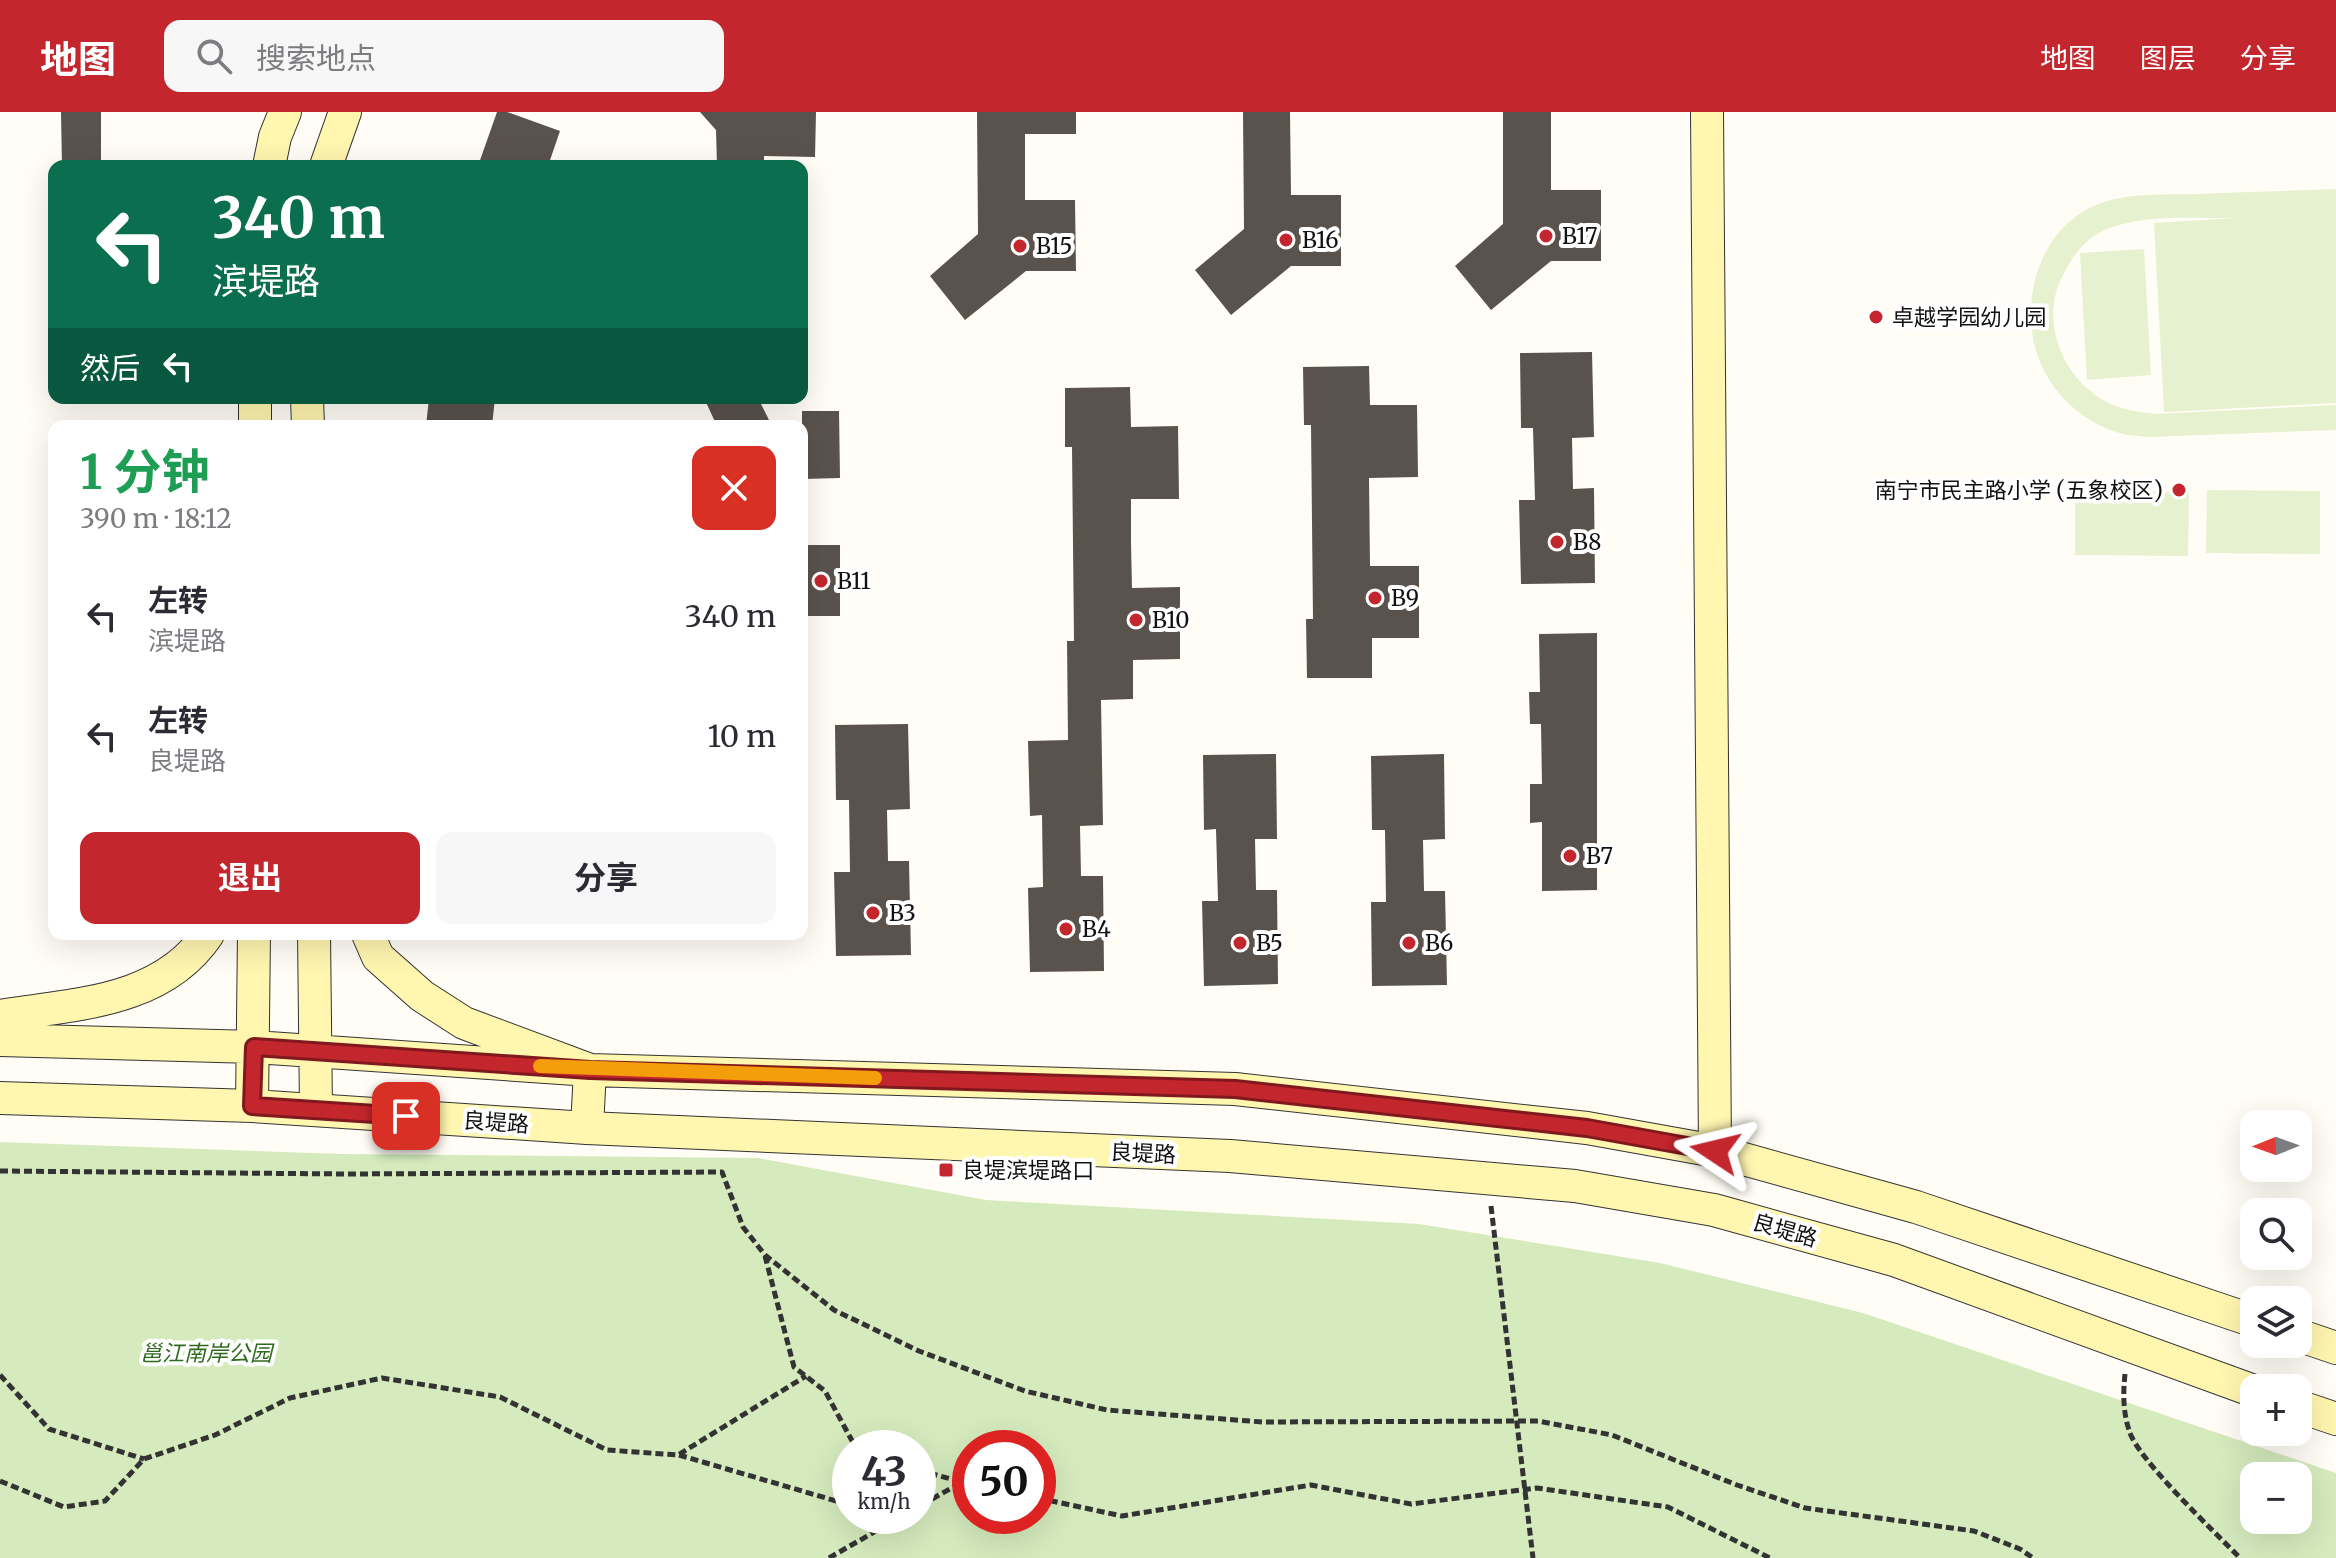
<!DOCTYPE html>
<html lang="zh">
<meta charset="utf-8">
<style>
:root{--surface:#fff;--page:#f7f7f7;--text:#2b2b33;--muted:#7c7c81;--accent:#c4262e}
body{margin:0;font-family:Merriweather,"Noto Sans SC",serif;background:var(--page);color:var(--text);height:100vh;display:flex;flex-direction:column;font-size:30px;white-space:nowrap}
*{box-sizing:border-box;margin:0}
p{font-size:26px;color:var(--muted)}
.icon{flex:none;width:44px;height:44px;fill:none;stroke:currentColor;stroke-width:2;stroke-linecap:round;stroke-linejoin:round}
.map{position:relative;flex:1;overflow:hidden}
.details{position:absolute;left:48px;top:308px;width:760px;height:520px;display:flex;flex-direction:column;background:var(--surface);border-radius:16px;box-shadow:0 8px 32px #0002}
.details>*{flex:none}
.top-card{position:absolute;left:48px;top:48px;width:760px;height:244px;border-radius:16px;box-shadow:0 8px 32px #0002;background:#0b6e4f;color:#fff;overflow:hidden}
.needle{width:52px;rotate:269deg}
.fabs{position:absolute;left:2240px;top:998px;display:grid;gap:16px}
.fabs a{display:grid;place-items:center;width:72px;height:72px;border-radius:16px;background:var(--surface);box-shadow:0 8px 32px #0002;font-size:40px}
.speed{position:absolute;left:832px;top:1318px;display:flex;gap:16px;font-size:40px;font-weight:700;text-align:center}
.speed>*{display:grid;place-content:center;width:104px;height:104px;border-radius:50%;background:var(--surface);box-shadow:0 8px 32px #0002;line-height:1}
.speed small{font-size:20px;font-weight:400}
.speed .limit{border:12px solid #d22;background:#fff;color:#111}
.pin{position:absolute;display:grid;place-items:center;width:68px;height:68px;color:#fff;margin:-34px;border-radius:16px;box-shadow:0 4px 12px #0006}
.me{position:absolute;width:88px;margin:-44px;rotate:280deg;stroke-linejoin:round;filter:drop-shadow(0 0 6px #0008)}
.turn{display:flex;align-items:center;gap:28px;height:168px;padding:0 32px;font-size:36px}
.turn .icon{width:104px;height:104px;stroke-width:2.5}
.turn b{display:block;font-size:56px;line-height:68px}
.then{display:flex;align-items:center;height:76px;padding:0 32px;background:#0003;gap:16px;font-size:30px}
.round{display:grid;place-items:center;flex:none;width:84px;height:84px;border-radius:16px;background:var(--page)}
.head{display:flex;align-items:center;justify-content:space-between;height:136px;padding:0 32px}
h1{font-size:48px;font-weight:700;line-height:60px;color:#1e9e55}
.button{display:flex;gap:16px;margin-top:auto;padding:16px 32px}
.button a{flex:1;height:92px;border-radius:16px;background:var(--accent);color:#fff;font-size:32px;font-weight:700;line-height:92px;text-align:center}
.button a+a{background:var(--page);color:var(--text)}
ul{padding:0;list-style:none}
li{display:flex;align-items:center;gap:24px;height:120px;padding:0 32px}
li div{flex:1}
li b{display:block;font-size:30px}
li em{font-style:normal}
header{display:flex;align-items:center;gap:48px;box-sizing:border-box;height:112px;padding:0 40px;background:var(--accent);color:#fff}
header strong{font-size:38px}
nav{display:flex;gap:44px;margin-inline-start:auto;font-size:28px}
.search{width:560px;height:72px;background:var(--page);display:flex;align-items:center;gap:20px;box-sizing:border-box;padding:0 28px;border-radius:16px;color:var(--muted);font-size:30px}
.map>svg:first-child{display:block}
.green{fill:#d5ebbd;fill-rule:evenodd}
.pitch{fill:#e6f2cf}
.building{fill:#5a524d}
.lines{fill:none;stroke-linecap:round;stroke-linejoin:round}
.secondary-casing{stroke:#333;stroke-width:34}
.path{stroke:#333;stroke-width:5;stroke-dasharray:8 4;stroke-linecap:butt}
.secondary{stroke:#fff6b0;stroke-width:32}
.route-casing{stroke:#7f191e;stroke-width:20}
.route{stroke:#c4262e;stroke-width:14}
.slow{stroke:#f59e0b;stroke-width:14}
.poi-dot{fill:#c4262e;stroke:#fff;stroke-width:3}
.labels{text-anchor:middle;stroke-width:8;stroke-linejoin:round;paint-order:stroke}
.poi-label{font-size:22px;fill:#111;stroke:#fff;text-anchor:start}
.street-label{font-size:22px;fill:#111;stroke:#fff}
.park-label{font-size:22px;font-style:italic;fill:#2f6b1f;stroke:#fff}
</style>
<header>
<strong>地图</strong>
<div class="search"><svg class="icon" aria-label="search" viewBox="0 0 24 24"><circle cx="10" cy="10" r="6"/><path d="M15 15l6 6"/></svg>搜索地点</div>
<nav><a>地图</a><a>图层</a><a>分享</a></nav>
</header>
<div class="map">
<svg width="2336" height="1446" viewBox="0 0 2336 1446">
<rect width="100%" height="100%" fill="#fffdf5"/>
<!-- green -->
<path class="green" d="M0 1030 343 1042 758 1046 986 1088 1419 1112 1660 1151 1863 1201 2336 1361V1446H0ZM850 1336H918V1404H850ZM1038 1336V1404H970V1336ZM2298 1364V1408H2254V1364Z"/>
<!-- pitch -->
<path class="pitch" d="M2336 77V291L2164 300 2154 111 2234 106C2192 107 2140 101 2101 120 2083 129 2073 144 2064 161 2039 205 2060 263 2103 288 2120 298 2138 300 2157 302L2336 293V318L2149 325C2140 324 2128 324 2119 321 2049 298 2016 230 2037 161 2046 132 2066 106 2094 94 2125 80 2163 83 2196 82 2243 80 2289 79 2336 77Z
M2144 137 2151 263 2087 268 2080 141Z
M2207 378 2320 379V442L2206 441Z
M2075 379 2189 380 2188 444 2075 443Z"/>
<!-- building -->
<path class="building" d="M61 0H101V54H62Z
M497 0H507L560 19 548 54H478Z
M700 0H816L815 45 764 44V54H717L716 18Z
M977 0H1076V22H1025V88H1075L1076 159H1026L965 208 930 164 978 122Z
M1243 0H1290L1291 83H1341V154H1291L1231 203 1195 158 1244 117Z
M1503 0H1551V78H1601V149H1551L1491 198 1455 154 1503 112Z
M1592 240 1594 325 1572 326 1573 377 1594 376 1595 471 1521 472 1519 388H1535L1533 316H1521L1520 241Z
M1369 254 1370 293H1417L1418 365 1369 366 1370 454H1419V526H1372V566H1307L1306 507H1313L1311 313H1304L1303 255Z
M1130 275 1131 315 1178 314 1179 387H1131V431L1132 476 1180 475V547L1133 548V587L1101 588 1103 713 1080 714 1081 764H1103L1104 859 1030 860 1028 776 1043 775 1042 703 1030 704 1028 629 1068 628 1067 529H1074L1072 335H1065V276Z
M429 286H495L492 314H426Z
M704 286H758L772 314H717Z
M802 299H839L840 366 802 367Z
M802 433H840V504H802Z
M1597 521V778L1542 779V710L1530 711V672H1542L1541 612H1530L1529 580H1540L1539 522Z
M908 612 910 697 887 698 888 749H909L911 843 836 844 834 760H850L849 688H836L835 613Z
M1276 642 1277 727H1255L1256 778H1277L1278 872 1204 874 1202 789H1218L1216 717 1204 718 1203 643Z
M1444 642 1445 727 1423 728 1424 779H1445L1447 873 1372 874 1371 790H1386L1385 718H1372L1371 644Z"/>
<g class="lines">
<defs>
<path id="secondary" d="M1707 0 1715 1039
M269 54 275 25 285 0
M326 54 345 0
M307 286 308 314
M255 314V286
M314 822 316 998
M368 822 378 845 422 884 464 911 590 958 587 1016
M0 904C74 892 162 891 208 822
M0 928 254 935 590 958 1235 977 1587 1016 1715 1039 1916 1095 2254 1209
M0 986 252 994 587 1016 1230 1044 1575 1074 1714 1098 1894 1148 2254 1279
M252 994 254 822
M2298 1223 2336 1236
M2298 1294 2336 1307"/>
</defs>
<!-- secondary casing -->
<use href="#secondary" class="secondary-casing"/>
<!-- path -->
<path class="path" d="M0 1059 347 1062 722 1060 743 1115 765 1143 834 1198 919 1239 1025 1279 1107 1298 1262 1310 1538 1309 1612 1323 1737 1373 1805 1396 1974 1419 2020 1437 2033 1446
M1491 1094 1533 1446
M765 1144 794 1255 825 1279 856 1336
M2125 1262C2123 1281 2123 1300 2129 1318 2136 1346 2216 1421 2240 1446
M0 1263 49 1317 144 1347
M679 1343 843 1391 850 1390
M918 1358 962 1370 918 1395
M0 1369 64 1395 105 1389 144 1347 215 1323 290 1286 382 1266 500 1285 607 1338 678 1343 806 1264
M1038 1386 1122 1404 1311 1373 1411 1392 1537 1376 1668 1395 1770 1446
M829 1446 902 1404"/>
<!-- secondary -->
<use href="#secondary" class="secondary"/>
</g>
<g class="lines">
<defs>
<path id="route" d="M406 1004 252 994 254 935 590 958 1235 977 1587 1016 1715 1039"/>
</defs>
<!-- route casing -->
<use href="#route" class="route-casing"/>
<!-- route -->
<use href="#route" class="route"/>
<!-- slow -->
<path class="slow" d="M540 954 875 966"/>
</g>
<!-- markers -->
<g class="poi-dot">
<circle cx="1546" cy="124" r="8"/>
<circle cx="1286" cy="128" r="8"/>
<circle cx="1020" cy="134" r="8"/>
<circle cx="1876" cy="205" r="8"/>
<circle cx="2179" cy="378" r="8"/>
<circle cx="1557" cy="430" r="8"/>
<circle cx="821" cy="469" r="8"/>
<circle cx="1375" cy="486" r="8"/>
<circle cx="1136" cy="508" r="8"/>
<circle cx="1570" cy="744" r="8"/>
<circle cx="873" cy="801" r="8"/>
<circle cx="1066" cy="817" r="8"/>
<circle cx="1240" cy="831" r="8"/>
<circle cx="1409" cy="831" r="8"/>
<rect x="938" y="1050" width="16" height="16" rx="4"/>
</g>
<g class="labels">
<!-- poi labels -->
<g class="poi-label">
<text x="1562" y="132">B17</text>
<text x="1302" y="136">B16</text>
<text x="1036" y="142">B15</text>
<text x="1892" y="213">卓越学园幼儿园</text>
<text x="2163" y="386" text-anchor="end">南宁市民主路小学 (五象校区)</text>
<text x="1573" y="438">B8</text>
<text x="837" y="477">B11</text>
<text x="1391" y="494">B9</text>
<text x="1152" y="516">B10</text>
<text x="1586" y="752">B7</text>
<text x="889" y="809">B3</text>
<text x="1082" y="825">B4</text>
<text x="1256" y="839">B5</text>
<text x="1425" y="839">B6</text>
<text x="962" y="1066">良堤滨堤路口</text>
</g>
<!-- street labels -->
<g class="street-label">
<text transform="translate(496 1010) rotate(4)" y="8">良堤路</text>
<text transform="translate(1143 1041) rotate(3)" y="8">良堤路</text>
<text transform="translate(1785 1118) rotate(16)" y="8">良堤路</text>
</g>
<!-- park labels -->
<g class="park-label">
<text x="206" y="1249">邕江南岸公园</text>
</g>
</g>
</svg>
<div class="fabs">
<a><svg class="needle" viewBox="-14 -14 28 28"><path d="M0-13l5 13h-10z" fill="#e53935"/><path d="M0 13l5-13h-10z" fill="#7c7c81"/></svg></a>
<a><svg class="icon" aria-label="search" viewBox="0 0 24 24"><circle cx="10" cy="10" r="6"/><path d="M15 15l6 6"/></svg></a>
<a><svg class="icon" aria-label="layers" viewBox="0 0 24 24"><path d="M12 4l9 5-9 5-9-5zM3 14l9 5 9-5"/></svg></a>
<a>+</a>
<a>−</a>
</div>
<div class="speed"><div>43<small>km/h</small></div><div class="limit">50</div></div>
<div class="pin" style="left:406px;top:1004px;background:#d93025"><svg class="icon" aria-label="arrive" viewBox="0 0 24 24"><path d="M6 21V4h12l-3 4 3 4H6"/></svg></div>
<svg class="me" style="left:1715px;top:1039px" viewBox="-20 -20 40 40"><path d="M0-17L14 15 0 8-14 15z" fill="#c4262e" stroke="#fff" stroke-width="4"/></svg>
<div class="top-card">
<div class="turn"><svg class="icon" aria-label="left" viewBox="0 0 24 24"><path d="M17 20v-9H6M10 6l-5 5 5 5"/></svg><div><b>340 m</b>滨堤路</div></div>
<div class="then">然后<svg class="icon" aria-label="left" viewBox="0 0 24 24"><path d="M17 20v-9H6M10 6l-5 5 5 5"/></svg></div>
</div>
<section class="details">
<div class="head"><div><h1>1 分钟</h1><p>390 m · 18:12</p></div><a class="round" style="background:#d93025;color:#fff"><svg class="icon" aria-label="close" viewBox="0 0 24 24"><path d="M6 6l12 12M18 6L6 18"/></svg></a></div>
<ul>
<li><svg class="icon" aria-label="left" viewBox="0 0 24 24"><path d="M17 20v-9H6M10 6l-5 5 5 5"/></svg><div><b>左转</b><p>滨堤路</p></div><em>340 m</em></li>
<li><svg class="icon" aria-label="left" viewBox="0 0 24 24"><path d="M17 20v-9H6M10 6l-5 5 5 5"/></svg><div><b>左转</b><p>良堤路</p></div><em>10 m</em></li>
</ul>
<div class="button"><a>退出</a><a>分享</a></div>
</section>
</div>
